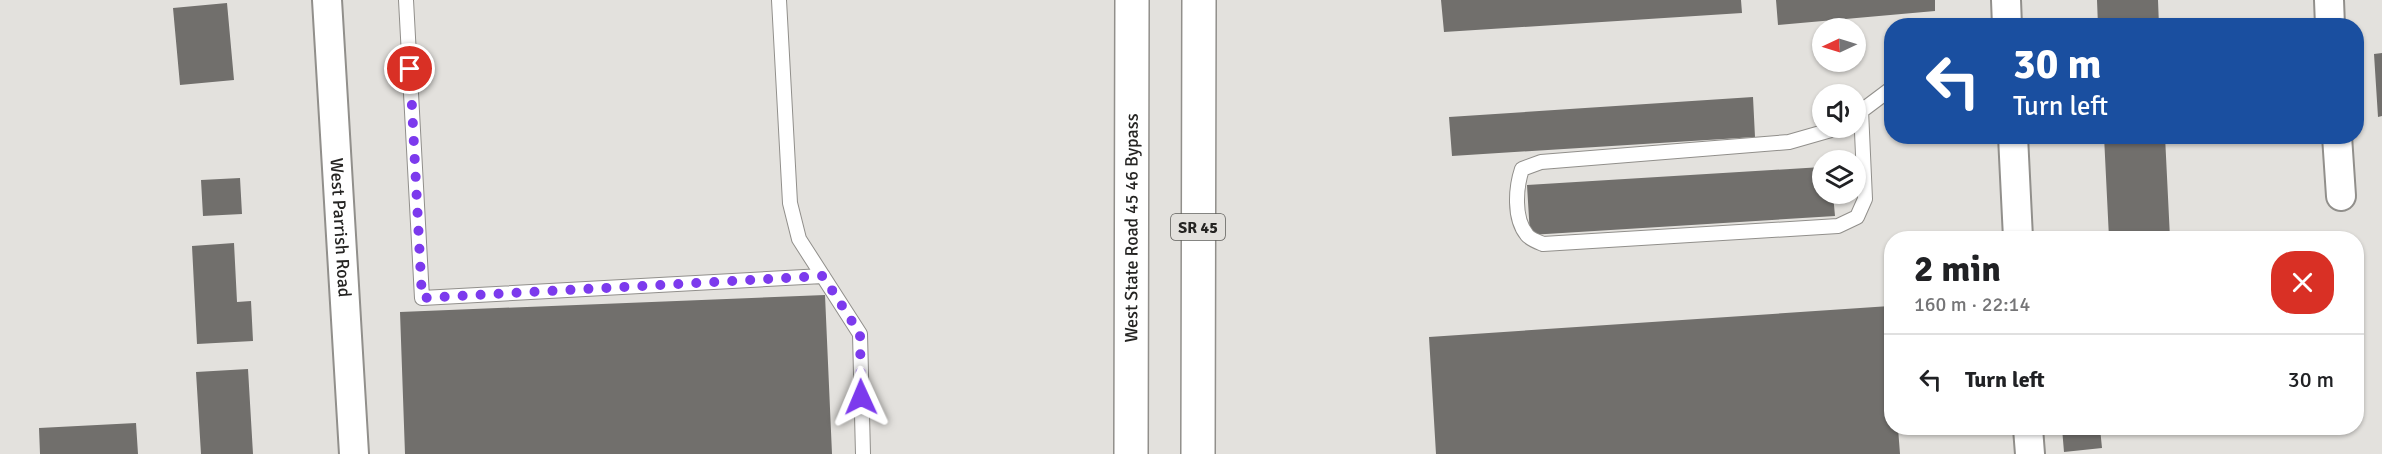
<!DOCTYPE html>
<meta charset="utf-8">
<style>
:root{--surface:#fff;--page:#f2f2f2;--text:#202124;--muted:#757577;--line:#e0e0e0}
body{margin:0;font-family:Signika,sans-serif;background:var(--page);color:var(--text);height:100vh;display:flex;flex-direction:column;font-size:22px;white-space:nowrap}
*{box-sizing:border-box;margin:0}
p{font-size:20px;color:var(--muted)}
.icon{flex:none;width:33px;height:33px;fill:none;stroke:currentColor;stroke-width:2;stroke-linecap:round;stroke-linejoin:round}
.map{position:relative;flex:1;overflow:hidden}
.side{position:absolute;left:1884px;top:231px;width:480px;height:204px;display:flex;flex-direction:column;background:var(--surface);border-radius:24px;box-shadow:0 2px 4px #0004}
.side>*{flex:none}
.banner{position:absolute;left:1884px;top:18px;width:480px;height:126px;border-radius:24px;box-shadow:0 2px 4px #0004;background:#1a4fa0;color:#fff;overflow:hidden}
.needle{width:39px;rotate:266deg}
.controls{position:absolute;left:1812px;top:18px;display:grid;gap:12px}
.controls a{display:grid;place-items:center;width:54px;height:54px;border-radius:50%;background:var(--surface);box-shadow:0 2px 4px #0004;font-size:30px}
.pin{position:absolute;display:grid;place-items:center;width:51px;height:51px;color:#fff;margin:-26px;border:3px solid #fff;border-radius:50%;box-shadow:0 2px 6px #0007}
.me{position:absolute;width:66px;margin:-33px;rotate:359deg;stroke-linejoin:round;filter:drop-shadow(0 0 4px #0008)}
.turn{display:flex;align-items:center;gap:21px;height:126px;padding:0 30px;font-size:27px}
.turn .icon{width:78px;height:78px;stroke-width:2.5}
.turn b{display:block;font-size:42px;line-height:51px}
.round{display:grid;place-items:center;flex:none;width:63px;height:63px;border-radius:24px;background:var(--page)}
.head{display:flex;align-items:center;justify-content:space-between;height:102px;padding:0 30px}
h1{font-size:36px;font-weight:700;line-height:45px}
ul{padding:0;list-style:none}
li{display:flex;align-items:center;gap:18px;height:90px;padding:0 30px;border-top:2px solid var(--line)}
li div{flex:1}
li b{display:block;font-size:22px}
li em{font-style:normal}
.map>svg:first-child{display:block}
.building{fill:#716f6c}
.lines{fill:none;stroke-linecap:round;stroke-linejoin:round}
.service-casing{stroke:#918f8b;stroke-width:16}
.minor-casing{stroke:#918f8b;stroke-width:32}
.trunk-casing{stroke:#918f8b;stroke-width:36}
.service{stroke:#fff;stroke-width:14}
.minor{stroke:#fff;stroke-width:28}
.trunk{stroke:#fff;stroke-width:33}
.route{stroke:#7c3aed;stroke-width:10;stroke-dasharray:0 18}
.labels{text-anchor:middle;stroke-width:5;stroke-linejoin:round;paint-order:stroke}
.shield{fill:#e3e1dd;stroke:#5e5d5a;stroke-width:1.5}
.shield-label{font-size:16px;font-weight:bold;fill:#252422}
.street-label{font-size:18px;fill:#252422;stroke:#e3e1dd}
</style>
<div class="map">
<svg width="2382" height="454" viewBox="0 0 2382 454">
<rect width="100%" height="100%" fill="#e3e1dd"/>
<!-- building -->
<path class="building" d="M1441 0H1741L1742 13 1444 32Z
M1776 0H1935V11L1778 25Z
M2097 0H2158L2159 26H2098Z
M227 3 234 80 180 85 173 8Z
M2382 53V116L2378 117 2374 54Z
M1753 97 1755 137 1452 156 1449 117Z
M2104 136H2165L2170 238H2109Z
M1822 167V194H1833L1835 216 1530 235 1527 185Z
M240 178 242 214 203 216 201 180Z
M234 243 237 302 251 301 253 341 197 344 192 246Z
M825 295 832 454H405L400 312Z
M1890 306 1892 428H1898L1900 454H1436L1429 337Z
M248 369 253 454H201L196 372Z
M136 423 138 454H40L39 428Z
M2062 428H2100L2102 448 2064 452Z"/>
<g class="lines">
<defs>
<path id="service" d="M406 0 422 298 823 276
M779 0 790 203 799 239 860 334 863 454
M1856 115 1892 88
M1838 128 1789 142 1541 162 1522 169C1516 187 1513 218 1527 235 1530 239 1538 242 1543 244L1838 226 1857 217 1865 199 1861 110"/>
<g id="minor">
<path id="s1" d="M327 0 354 454"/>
<path d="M2006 0 2007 26"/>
<path d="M2329 0 2330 26"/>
<path d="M2013 136 2018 238"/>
<path d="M2337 136 2341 196"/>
<path d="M2028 428 2030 454"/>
</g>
<g id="trunk">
<path id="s2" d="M1131 454 1132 0"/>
<path d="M1198 454 1199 0"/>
</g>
</defs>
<!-- service casing -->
<use href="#service" class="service-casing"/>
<!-- minor casing -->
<use href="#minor" class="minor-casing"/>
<!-- trunk casing -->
<use href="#trunk" class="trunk-casing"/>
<!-- service -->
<use href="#service" class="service"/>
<!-- minor -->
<use href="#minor" class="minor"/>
<!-- trunk -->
<use href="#trunk" class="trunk"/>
</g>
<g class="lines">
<!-- route -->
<path class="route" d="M410 69 422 298 823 276 860 334 861 397"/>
</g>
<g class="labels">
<!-- shield labels -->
<rect class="shield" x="1171" y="214" width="54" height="26" rx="4.5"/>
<g class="shield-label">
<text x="1198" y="233">SR 45</text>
</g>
<!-- street labels -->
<g class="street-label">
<text dy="6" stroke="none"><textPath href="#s1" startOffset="228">West Parrish Road</textPath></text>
<text dy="6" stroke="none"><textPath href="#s2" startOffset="226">West State Road 45 46 Bypass</textPath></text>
</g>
</g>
</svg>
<div class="controls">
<a><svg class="needle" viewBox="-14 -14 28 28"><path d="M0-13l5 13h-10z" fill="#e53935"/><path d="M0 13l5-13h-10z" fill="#757577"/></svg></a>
<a><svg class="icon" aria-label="sound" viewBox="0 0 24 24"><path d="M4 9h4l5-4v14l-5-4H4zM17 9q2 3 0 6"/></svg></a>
<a><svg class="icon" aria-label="layers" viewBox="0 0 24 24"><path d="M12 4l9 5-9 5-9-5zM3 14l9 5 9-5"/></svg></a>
</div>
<div class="pin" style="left:410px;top:69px;background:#d93025"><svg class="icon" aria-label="arrive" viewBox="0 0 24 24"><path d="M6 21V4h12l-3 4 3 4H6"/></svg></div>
<svg class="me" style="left:861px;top:397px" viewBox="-20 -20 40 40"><path d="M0-17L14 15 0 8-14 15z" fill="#7c3aed" stroke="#fff" stroke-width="4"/></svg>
<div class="banner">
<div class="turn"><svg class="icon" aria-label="left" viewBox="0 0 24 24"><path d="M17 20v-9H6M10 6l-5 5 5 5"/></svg><div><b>30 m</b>Turn left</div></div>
</div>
<section class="side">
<div class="head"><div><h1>2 min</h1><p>160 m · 22:14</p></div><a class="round" style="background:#d93025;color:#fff"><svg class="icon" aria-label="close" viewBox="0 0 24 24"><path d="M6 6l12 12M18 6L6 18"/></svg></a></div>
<ul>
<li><svg class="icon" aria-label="left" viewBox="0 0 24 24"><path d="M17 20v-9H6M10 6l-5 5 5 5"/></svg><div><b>Turn left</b></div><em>30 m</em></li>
</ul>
</section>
</div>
